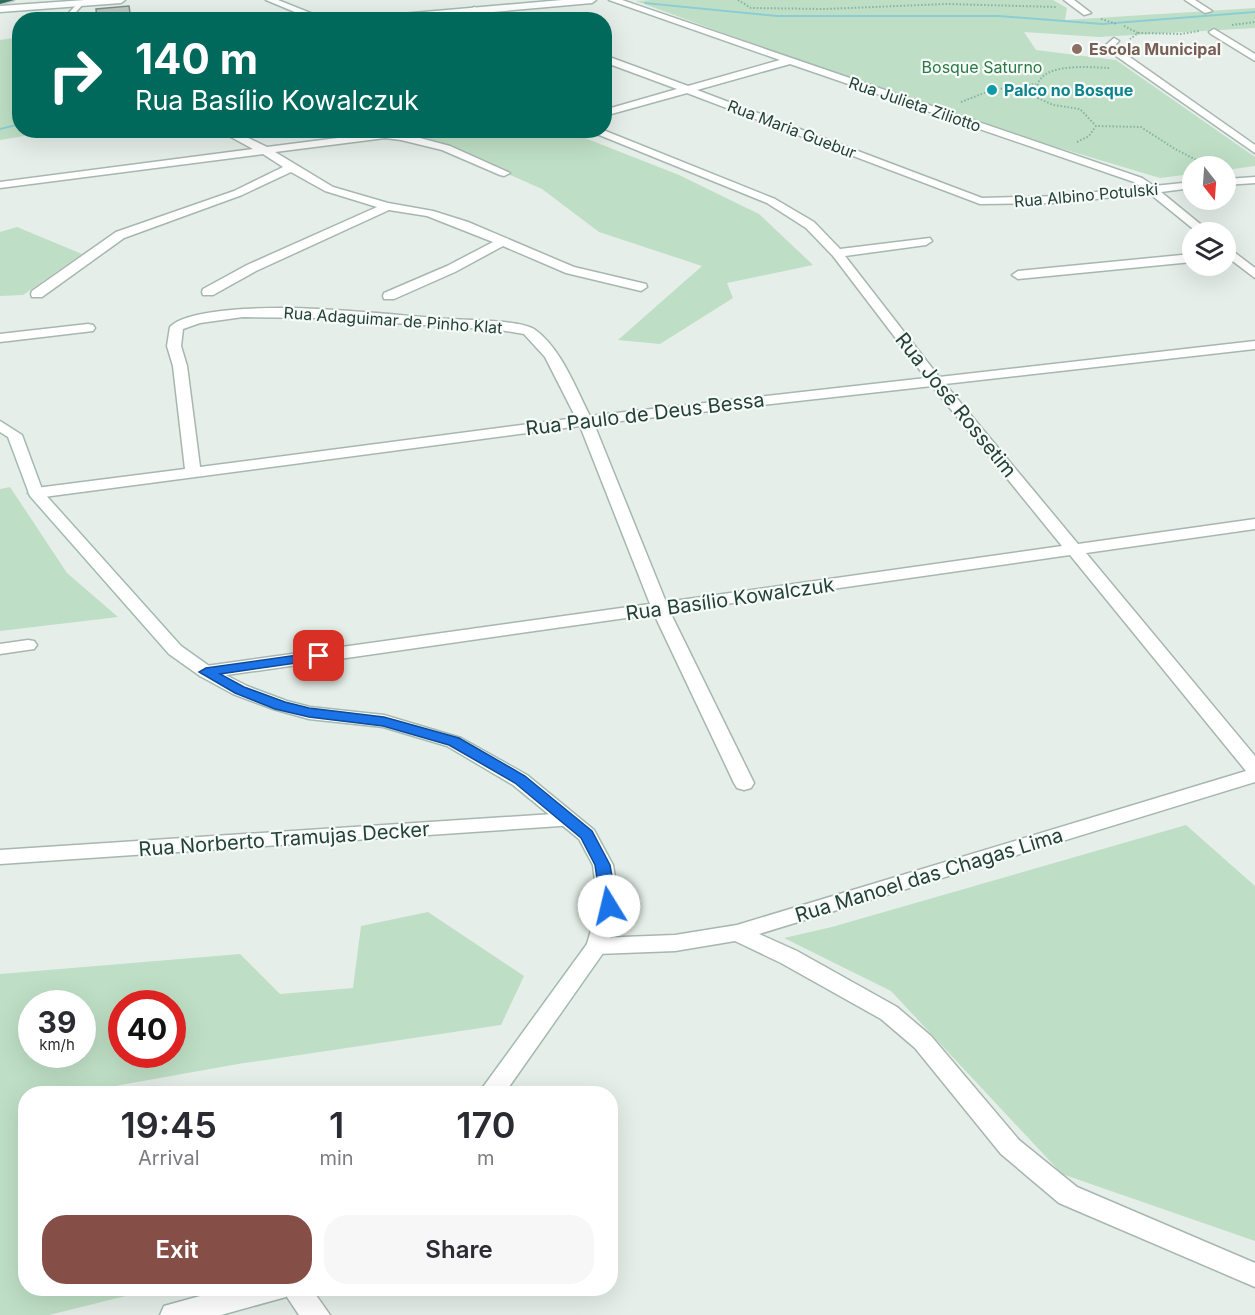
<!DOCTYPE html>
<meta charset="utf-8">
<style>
:root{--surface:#fff;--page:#f7f7f7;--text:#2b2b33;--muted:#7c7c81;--accent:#854e46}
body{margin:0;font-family:Inter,sans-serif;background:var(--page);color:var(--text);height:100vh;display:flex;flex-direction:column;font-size:22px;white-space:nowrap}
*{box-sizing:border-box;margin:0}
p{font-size:20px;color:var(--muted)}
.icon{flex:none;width:33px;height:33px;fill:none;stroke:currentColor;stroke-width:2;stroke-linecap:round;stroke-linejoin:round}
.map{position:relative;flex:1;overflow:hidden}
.drawer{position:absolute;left:18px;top:1086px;width:600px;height:210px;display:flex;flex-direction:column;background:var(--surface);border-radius:24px;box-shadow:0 6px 24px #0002}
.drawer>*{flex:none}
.banner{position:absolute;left:12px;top:12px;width:600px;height:126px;border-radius:24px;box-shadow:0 6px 24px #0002;background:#00695c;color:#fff;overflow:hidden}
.needle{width:39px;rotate:163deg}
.fabs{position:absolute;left:1182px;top:156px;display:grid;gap:12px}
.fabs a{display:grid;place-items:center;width:54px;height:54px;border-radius:50%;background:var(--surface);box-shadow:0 6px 24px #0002;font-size:30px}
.speed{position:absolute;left:18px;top:990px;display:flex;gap:12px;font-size:30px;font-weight:700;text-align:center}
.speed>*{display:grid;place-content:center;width:78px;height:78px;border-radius:50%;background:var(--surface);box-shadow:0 6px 24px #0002;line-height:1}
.speed small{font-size:15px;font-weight:400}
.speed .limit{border:9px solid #d22;background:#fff;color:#111}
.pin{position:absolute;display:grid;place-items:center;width:51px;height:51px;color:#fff;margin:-26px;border-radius:12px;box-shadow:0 3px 9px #0006}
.me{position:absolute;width:66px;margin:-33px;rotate:351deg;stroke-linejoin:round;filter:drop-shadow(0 0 4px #0008)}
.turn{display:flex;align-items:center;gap:21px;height:126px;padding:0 24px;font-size:27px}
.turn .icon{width:78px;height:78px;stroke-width:2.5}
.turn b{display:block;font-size:42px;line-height:51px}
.eta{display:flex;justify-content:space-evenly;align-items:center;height:102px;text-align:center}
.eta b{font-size:36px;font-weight:600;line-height:42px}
.button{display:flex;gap:12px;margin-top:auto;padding:12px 24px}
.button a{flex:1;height:69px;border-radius:24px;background:var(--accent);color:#fff;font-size:24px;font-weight:600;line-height:69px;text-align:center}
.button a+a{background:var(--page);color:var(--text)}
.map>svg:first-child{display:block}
.green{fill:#bedfc5;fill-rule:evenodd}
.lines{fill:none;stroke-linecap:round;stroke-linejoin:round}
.stream{fill:#8ccdd4;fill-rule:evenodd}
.building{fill:#bac9c2;stroke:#828d88;stroke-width:1.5}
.lane-casing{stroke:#a7b7b0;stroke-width:3}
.street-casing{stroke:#a7b7b0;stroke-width:3}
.secondary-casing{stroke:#a3bab1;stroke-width:3}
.highway-casing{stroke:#c1cac7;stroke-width:3}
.path{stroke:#85b2a1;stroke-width:2;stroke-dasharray:1.5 2;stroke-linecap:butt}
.lane{fill:#fff;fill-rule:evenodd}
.street{fill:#fff;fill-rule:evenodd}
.secondary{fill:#fff;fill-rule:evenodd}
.highway{fill:#2e6e5d;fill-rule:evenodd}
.route{fill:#1a73e8;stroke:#114b97;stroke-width:1.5}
.education-dot{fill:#8d6e63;stroke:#f6faf8;stroke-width:2}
.culture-dot{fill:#0f9aa8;stroke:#f6faf8;stroke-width:2}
.labels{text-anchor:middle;stroke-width:4.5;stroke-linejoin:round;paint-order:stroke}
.far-education-label{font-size:16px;font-weight:bold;fill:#785e54;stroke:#f6faf8;text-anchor:start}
.far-park-label{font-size:16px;fill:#2c7945;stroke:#f6faf8}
.far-culture-label{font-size:16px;font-weight:bold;fill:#0d838f;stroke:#f6faf8;text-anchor:start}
.far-street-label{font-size:16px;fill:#234137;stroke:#f6faf8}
.street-label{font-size:20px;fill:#234137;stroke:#f6faf8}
</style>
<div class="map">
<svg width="1255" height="1315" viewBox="0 0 1255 1315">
<rect width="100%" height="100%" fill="#e5eee9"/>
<!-- green -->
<path class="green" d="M652 0H1053L1067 8 1065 20 1255 8V28L1099 37 1024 32 1036 50 1116 60 1255 157V166L1226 170V166H1192V174L1160 178 939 112 636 1Z
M14 38 19 47 20 130 55 131 0 140V40Z
M410 131H567L679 175 759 214 813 265 727 283 733 298 660 344 618 340 702 266 599 232 542 189Z
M17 227 82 254 23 295 0 296V232Z
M10 487 67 573 118 617 0 631V489Z
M1186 825 1255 886V1241L1062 1174 891 991 784 938 832 927Z
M428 912 524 976 501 1025 238 1064 98 1089 96 1093 26 1094V1288L154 1289 49 1315H0V974L240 954 280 994 353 988 361 926ZM32 1004H82V1054H32ZM122 1004H172V1054H122Z"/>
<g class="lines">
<!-- stream -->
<path class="stream" d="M644 2 777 15H999L1102 23 1255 11V13L1102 25 999 17H777L645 4Z
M20 123V125L0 130V128Z"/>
</g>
<!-- building -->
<path class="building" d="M129 6 131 20H97L96 9Z"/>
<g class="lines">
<defs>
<path id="lane" d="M79 2 84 3 69 20H62Z"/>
<path id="street" d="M609 0H622L1142 178 1154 186 1192 182V188L1161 192 1210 232H1197L1149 193 1060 203 980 204 687 93 604 116V110L677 89 604 62V55L688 86 780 60ZM790 64 1134 182 1141 187 1060 196 982 198 697 90Z
M1064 0H1074L1091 13 1084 15Z
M1185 0H1195L1212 11 1205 13Z
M474 7 505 18 506 20H492L471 12 470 10Z
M1214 29 1255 54V61L1211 34 1209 32Z
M1114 38 1119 41 1114 46 1255 145V153L1106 49V45Z
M218 130H232L267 147 385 132 401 133 450 146 510 173 504 176 500 175 442 150 401 140 385 138 275 152 333 187 388 203 433 211 468 222 574 267 646 284 647 287 641 291 566 273 503 246 455 272 394 299H384L383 296 384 293 447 266 493 242 427 216 389 210 256 271 213 295H203L202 292 203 289 247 265 377 207 325 191 291 172 242 195 124 238 42 297H32L31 294 32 291 116 232 234 191 283 167 263 154 0 188V182L253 149Z
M587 130H603L775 199 814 222 840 249 930 238 932 241 926 245 845 256 939 377 1255 341V349L945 384 1078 544 1255 519V529L1086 553 1255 756V782L759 934 797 951 897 1007 931 1036 1019 1140 1077 1187 1255 1263V1287L1059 1203 1001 1154 915 1048 881 1019 781 963 735 941 675 951 597 954 589 952 586 946 589 940 597 938 675 935 737 925 1246 771 1070 555 670 612 754 783 751 788 744 790 737 788 734 783 654 614 206 678 200 676 197 672 200 668 206 666 650 604 580 426 36 498 28 493 36 488 185 469 173 366 167 346 170 327C182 314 226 310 244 309 312 305 381 314 448 319 466 320 520 320 534 329 561 348 575 387 590 416L926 378 833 256 806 228 767 203ZM243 317 318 318 500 330 524 334 545 357 576 418 200 467 187 366 181 346 183 329 200 323ZM932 386 1062 546 666 602 594 424Z
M1255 177V183L1226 185V179Z
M1226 246 1255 268V278L1226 256Z
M1192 254V262L1018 279 1012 275 1018 271Z
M88 324 93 325 95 328 93 331 0 342V334Z
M28 640 34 641 37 645 34 649 0 654V644Z
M568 813 575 815 578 820 575 825 0 864V850Z
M281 1288H311L330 1315H299Z"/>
<path id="secondary" d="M85 0H125L121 3 0 12V6Z
M266 0H278L328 20H314Z
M562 0H596L592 3 403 20H363L367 17Z
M0 421 22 435 43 492 181 646 212 668 247 686 287 701 310 707 384 715 461 738 527 775 594 830 613 865 620 906 608 946 504 1094H478L587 944 598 906 593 865 579 839 513 785 447 746 383 727 309 719 273 709 233 694 200 676 169 654 30 496 8 437 0 432Z
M229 1288H290L286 1297 221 1315H160L164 1306Z"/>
<path id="highway" d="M0 0H14L0 4Z"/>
</defs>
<!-- lane casing -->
<use href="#lane" class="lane-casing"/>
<!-- street casing -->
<use href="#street" class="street-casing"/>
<!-- secondary casing -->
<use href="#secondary" class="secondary-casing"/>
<!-- highway casing -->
<use href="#highway" class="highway-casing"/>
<!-- path -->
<path class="path" d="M738 0 751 8 825 9 946 4 1056 7
M1101 19 1117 24
M1232 25 1255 22
M1124 26 1138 33 1130 39
M1138 33 1181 34 1199 31
M1109 68C1086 67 1028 61 1038 98L1053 105 1080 109 1096 126 1141 127 1175 149 1208 166
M961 102 992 90 1036 84
M1077 142 1089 136 1096 126"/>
<!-- lane -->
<use href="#lane" class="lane"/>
<!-- street -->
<use href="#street" class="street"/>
<!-- secondary -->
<use href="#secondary" class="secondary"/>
<!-- highway -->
<use href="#highway" class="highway"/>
</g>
<!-- route -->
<path class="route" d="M319 652 326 656 324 659 220 674 244 687 285 702 309 708 384 717 459 738 525 776 592 831 610 865 617 906 615 910H603L601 906 595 865 581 838 515 783 449 745 383 726 309 717 275 709 235 693 199 672 206 668Z"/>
<!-- markers -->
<circle class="education-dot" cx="1077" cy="49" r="6"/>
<circle class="culture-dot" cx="992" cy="90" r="6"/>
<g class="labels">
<!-- far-education labels -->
<g class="far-education-label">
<text x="1089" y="55">Escola Municipal</text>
</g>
<!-- far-park labels -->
<g class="far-park-label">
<text x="982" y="73">Bosque Saturno</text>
</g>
<!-- far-culture labels -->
<g class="far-culture-label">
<text x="1004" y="96">Palco no Bosque</text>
</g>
<!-- far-street labels -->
<g class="far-street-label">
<text transform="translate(915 104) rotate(19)" y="6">Rua Julieta Ziliotto</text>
<text transform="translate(792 129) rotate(21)" y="6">Rua Maria Guebur</text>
<text transform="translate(1086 195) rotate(-5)" y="6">Rua Albino Potulski</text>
<text transform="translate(393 320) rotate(4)" y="6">Rua Adaguimar de Pinho Klat</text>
</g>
<!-- street labels -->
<g class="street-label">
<text transform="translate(956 405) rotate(51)" y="7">Rua José Rossetim</text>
<text transform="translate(645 414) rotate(-7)" y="7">Rua Paulo de Deus Bessa</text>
<text transform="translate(730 599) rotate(-8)" y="7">Rua Basílio Kowalczuk</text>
<text transform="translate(284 839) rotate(-4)" y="7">Rua Norberto Tramujas Decker</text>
<text transform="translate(929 875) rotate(-17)" y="7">Rua Manoel das Chagas Lima</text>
</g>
</g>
</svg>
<div class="fabs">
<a><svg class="needle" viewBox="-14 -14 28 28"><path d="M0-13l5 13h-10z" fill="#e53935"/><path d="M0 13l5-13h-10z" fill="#7c7c81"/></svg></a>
<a><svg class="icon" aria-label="layers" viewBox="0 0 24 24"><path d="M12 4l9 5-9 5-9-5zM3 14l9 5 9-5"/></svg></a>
</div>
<div class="speed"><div>39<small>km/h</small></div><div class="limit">40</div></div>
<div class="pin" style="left:319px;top:656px;background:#d93025"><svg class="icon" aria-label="arrive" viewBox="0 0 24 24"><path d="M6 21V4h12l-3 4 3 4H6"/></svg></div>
<svg class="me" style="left:609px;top:906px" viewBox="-20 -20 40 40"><circle r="19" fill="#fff"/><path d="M0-13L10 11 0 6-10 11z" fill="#1a73e8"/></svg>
<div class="banner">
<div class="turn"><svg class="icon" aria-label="right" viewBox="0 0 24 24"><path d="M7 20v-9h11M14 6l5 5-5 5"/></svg><div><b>140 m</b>Rua Basílio Kowalczuk</div></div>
</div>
<section class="drawer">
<div class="eta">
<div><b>19:45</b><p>Arrival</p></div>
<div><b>1</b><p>min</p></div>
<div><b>170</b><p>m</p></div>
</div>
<div class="button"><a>Exit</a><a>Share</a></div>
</section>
</div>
